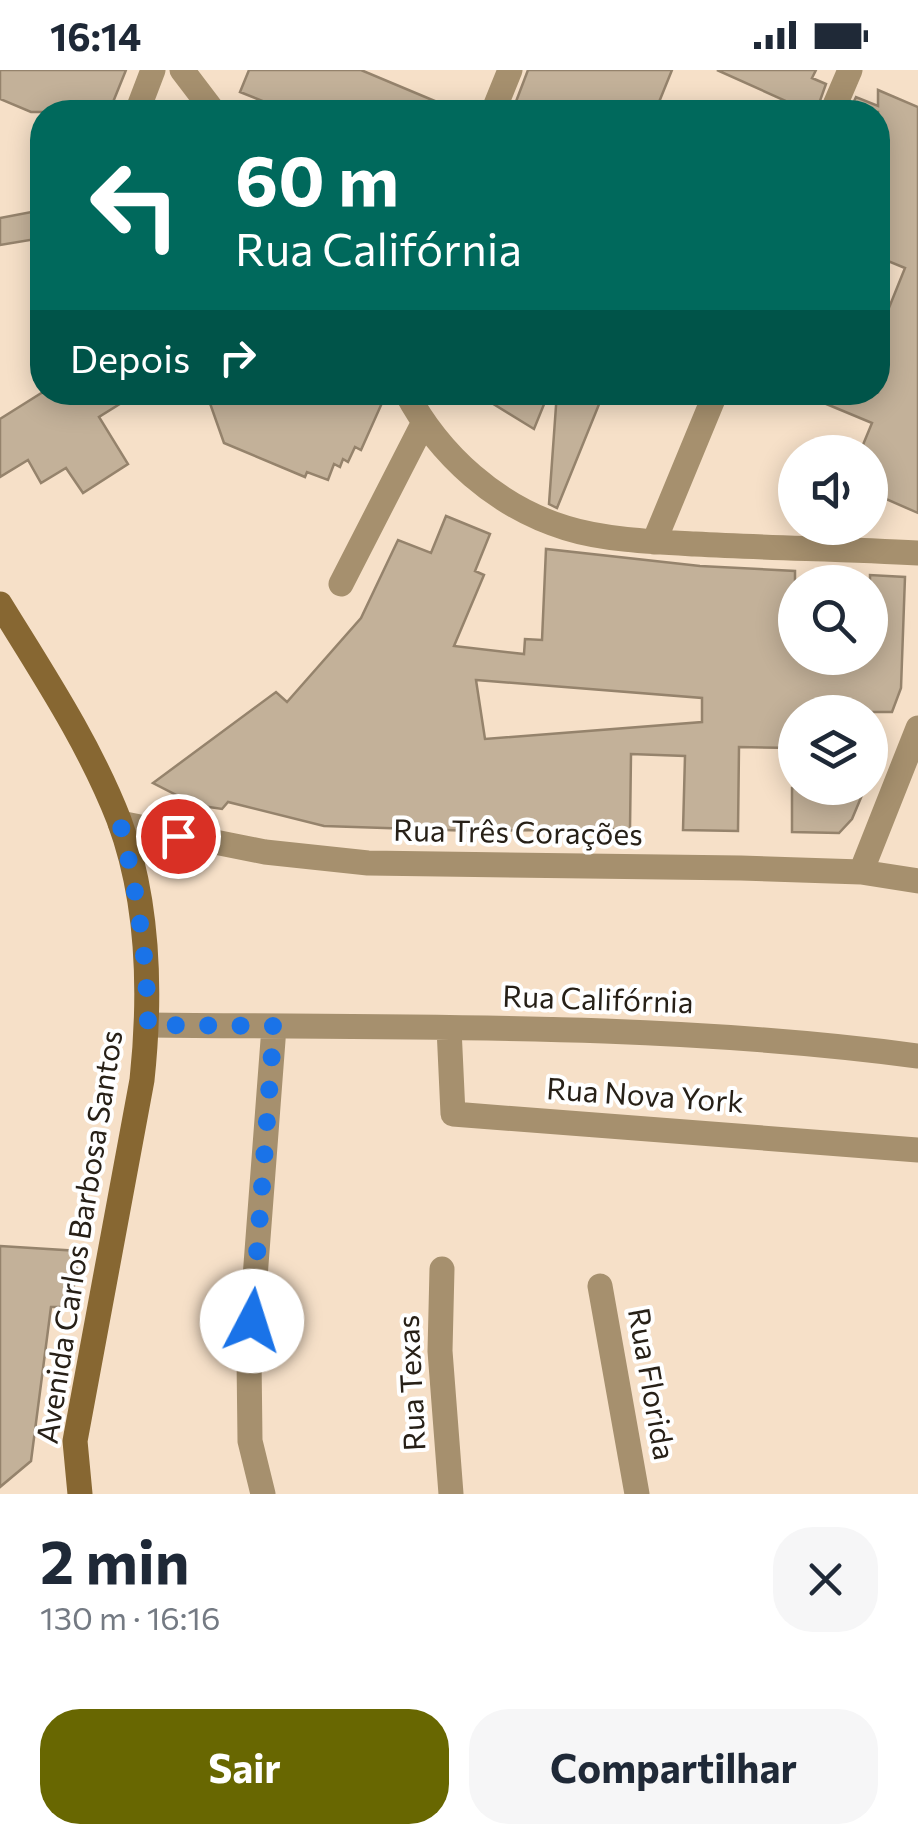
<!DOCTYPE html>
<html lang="pt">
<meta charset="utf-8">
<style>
:root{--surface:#fff;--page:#f6f6f7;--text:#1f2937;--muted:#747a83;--accent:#686701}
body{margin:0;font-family:Commissioner,sans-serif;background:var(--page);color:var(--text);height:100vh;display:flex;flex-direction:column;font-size:38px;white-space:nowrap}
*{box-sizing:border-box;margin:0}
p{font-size:32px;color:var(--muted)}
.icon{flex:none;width:55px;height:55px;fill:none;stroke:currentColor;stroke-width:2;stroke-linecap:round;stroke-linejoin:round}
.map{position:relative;height:1424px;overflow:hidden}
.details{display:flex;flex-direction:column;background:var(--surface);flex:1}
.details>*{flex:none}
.hud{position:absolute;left:30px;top:30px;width:860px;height:305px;border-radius:40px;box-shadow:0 5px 25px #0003;background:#00695c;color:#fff;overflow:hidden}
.fabs{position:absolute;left:778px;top:365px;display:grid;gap:20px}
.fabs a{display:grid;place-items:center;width:110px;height:110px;border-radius:50%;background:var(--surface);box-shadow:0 5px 25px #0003;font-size:50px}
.pin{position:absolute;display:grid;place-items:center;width:85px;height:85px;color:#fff;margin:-42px;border:5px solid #fff;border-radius:50%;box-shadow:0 2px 10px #0007}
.me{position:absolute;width:110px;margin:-55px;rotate:5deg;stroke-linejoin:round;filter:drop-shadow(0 0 8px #0008)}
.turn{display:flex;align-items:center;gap:35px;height:210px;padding:0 40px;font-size:45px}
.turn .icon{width:130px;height:130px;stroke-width:2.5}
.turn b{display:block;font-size:70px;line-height:85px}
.then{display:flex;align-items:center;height:95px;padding:0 40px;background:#0003;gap:20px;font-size:38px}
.round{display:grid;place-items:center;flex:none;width:105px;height:105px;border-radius:40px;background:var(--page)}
.summary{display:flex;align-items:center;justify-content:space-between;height:170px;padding:0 40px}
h1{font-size:60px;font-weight:700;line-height:75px}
.primary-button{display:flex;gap:20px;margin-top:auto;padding:20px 40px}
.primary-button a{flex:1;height:115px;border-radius:40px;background:var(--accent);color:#fff;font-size:40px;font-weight:700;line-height:115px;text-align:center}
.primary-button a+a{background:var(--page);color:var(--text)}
.status{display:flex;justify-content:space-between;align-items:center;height:70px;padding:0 50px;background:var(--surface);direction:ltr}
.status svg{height:28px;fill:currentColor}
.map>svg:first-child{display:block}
.building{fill:#c3b199;stroke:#95836c;stroke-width:2.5;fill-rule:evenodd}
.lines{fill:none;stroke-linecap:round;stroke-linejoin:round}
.street{stroke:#a6906e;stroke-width:25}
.secondary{stroke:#876732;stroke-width:25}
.route{stroke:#1a73e8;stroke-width:18;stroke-dasharray:0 32.4}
.labels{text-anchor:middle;stroke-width:8;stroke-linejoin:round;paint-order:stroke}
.street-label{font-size:30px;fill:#272017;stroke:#fff}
</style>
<div class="status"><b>16:14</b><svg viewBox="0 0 49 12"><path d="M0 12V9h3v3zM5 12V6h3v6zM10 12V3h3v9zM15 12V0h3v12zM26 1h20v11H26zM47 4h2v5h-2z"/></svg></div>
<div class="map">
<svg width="918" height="1424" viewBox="0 0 918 1424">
<rect width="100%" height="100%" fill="#f6e0c8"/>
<!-- building -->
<path class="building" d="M0 0H126L109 42H31L0 29Z
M249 0H361L461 42H267L270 34 240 22Z
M528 0H672L655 42H512Z
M717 0H816L812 8 826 14 816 42H810Z
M878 20 918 37V443L870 422V382H860L872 353 800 323 878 322V265L905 198 878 187V42H849L856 27 878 36Z
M42 140V168L0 175V148Z
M43 322H139L99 347 128 394 83 423 66 398 41 413 28 390 0 407V349Z
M206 322H357L382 333 361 380 355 377 348 392 343 389 340 397 334 394 328 410 307 402 305 407 224 373Z
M474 322H549L534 359Z
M557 322H604L557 438 549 434Z
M446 446 490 464 475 501 484 505 454 576 524 584 525 569 542 570 546 479 700 496 795 501V588H870V505L905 507 901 618 892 642H795V678L739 677 738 761 683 760 685 686 631 684 630 759 475 761 324 756 228 732 222 739 196 735 153 713 276 622 287 632 361 548 398 470 431 483ZM476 610 702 628V652L485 669Z
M792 718H865L852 749 839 763 792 762Z
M0 1176 79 1181 71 1237H51L31 1391 0 1417Z"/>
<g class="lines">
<!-- street -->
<path class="street" d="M182 0 214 42
M137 42 153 0
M493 42 510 0
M832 42 850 0
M406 322C439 385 497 437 566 458 604 470 655 472 695 474 769 478 844 479 918 483
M654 472 716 322
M341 514 423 354
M120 753 265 782 368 793 741 798 861 802 918 811
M861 802 918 658
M148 955C404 958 663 952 918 986
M449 958 453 1044 918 1080
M442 1199 440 1281 451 1424
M600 1216 637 1424
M263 1424 250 1371 249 1287 274 957"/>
<!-- secondary -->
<path class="secondary" d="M0 534C43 604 89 673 119 750 149 831 151 925 142 1010L75 1371 80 1424"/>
</g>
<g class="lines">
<!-- route -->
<path class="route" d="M178 766 120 753C137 820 147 886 148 955L274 956 252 1251"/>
</g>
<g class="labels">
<!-- street labels -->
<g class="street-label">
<text transform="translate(518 763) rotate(1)" y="10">Rua Três Corações</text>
<text transform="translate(598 930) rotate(2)" y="10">Rua Califórnia</text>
<text transform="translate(645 1026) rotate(4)" y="10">Rua Nova York</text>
<text transform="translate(80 1167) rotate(-81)" y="10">Avenida Carlos Barbosa Santos</text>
<text transform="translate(412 1313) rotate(-93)" y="10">Rua Texas</text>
<text transform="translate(651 1314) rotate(80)" y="10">Rua Florida</text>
</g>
</g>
</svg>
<div class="fabs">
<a><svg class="icon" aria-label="sound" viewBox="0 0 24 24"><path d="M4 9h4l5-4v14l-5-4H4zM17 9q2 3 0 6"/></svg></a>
<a><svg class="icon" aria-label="search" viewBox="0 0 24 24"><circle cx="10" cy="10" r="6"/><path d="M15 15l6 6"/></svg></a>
<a><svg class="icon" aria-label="layers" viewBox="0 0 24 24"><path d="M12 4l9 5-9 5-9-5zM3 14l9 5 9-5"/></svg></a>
</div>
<div class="pin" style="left:178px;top:766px;background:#d93025"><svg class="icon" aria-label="arrive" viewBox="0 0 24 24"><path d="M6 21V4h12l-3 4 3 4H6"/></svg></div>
<svg class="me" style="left:252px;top:1251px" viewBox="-20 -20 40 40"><circle r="19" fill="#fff"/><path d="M0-13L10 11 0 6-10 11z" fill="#1a73e8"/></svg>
<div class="hud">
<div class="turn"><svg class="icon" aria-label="left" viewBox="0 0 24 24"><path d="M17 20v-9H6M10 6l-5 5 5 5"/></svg><div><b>60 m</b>Rua Califórnia</div></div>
<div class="then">Depois<svg class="icon" aria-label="right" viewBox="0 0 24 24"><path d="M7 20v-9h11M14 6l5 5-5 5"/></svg></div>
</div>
</div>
<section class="details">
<div class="summary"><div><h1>2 min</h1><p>130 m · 16:16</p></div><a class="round"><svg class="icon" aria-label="close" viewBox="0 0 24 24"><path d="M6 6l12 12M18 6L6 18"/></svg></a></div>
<div class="primary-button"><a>Sair</a><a>Compartilhar</a></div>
</section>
